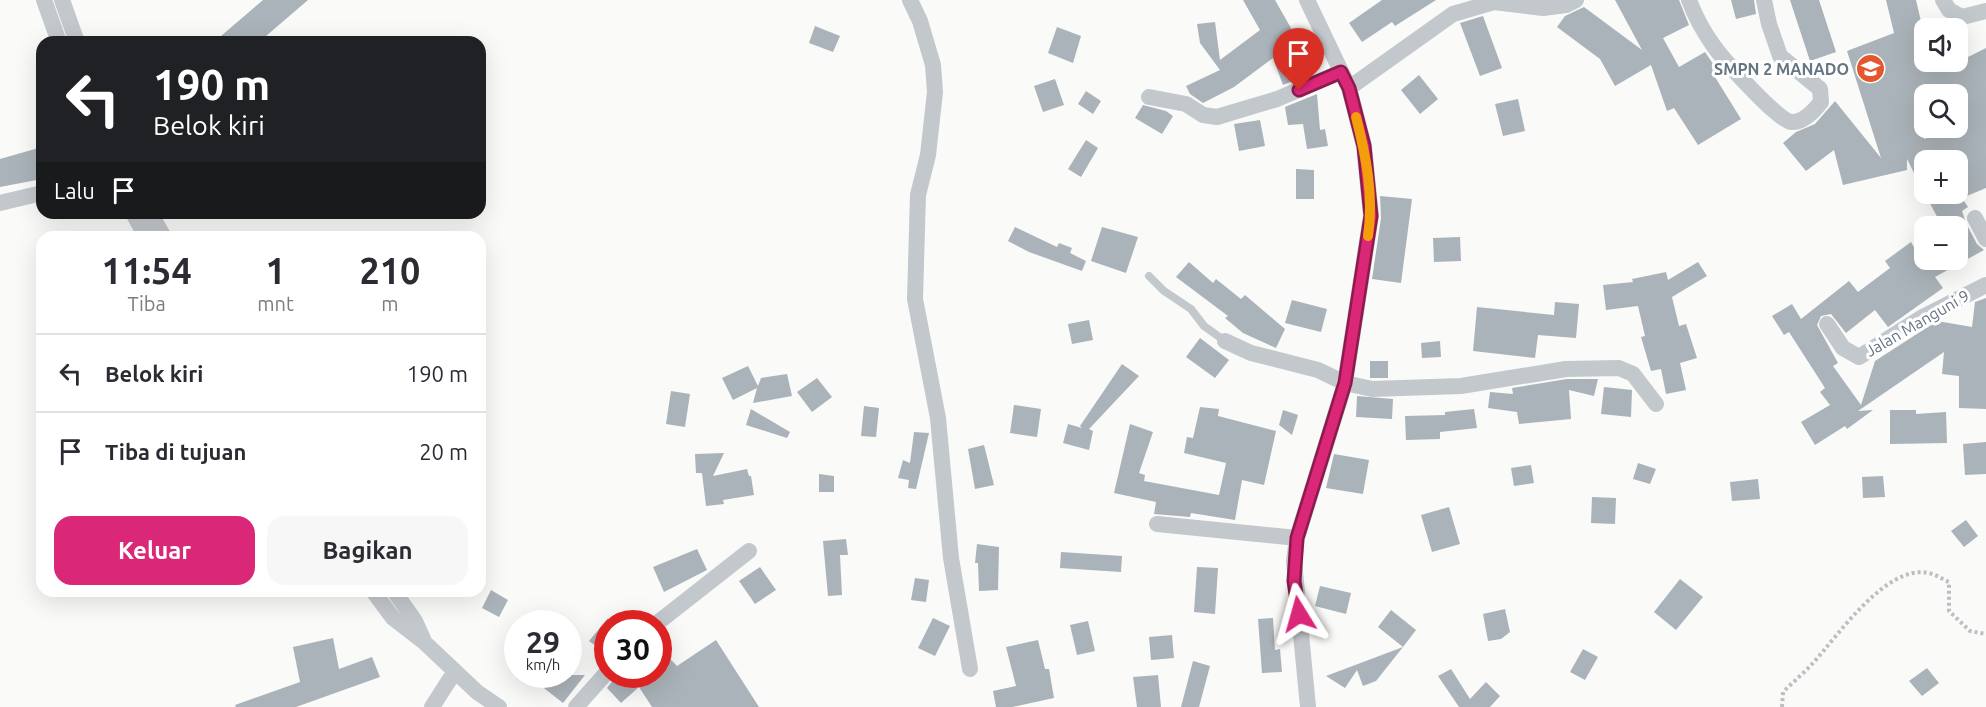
<!DOCTYPE html>
<html lang="id">
<meta charset="utf-8">
<style>
:root{--surface:#fff;--page:#f7f7f7;--text:#2b2b33;--muted:#7c7c81;--line:#e1e1e2;--accent:#db2777}
body{margin:0;font-family:Ubuntu,sans-serif;background:var(--page);color:var(--text);height:100vh;display:flex;flex-direction:column;font-size:22px;white-space:nowrap}
*{box-sizing:border-box;margin:0}
p{font-size:20px;color:var(--muted)}
.icon{flex:none;width:33px;height:33px;fill:none;stroke:currentColor;stroke-width:2;stroke-linecap:round;stroke-linejoin:round}
.map{position:relative;flex:1;overflow:hidden}
.panel{position:absolute;left:36px;top:231px;width:450px;height:366px;display:flex;flex-direction:column;background:var(--surface);border-radius:18px;box-shadow:0 6px 24px #0002}
.panel>*{flex:none}
.guide{position:absolute;left:36px;top:36px;width:450px;height:183px;border-radius:18px;box-shadow:0 6px 24px #0002;background:#202124;color:#fff;overflow:hidden}
.fabs{position:absolute;left:1914px;top:18px;display:grid;gap:12px}
.fabs a{display:grid;place-items:center;width:54px;height:54px;border-radius:12px;background:var(--surface);box-shadow:0 6px 24px #0002;font-size:30px}
.speed{position:absolute;left:504px;top:610px;display:flex;gap:12px;font-size:30px;font-weight:700;text-align:center}
.speed>*{display:grid;place-content:center;width:78px;height:78px;border-radius:50%;background:var(--surface);box-shadow:0 6px 24px #0002;line-height:1}
.speed small{font-size:15px;font-weight:400}
.speed .limit{border:9px solid #d22;background:#fff;color:#111}
.pin{position:absolute;display:grid;place-items:center;width:51px;height:51px;color:#fff;margin:-62px -26px;border-radius:50% 50% 50% 0;rotate:-45deg;box-shadow:0 0 6px #0007}
.pin .icon{rotate:45deg}
.me{position:absolute;width:66px;margin:-33px;rotate:352deg;stroke-linejoin:round;filter:drop-shadow(0 0 4px #0008)}
.turn{display:flex;align-items:center;gap:21px;height:126px;padding:0 18px;font-size:27px}
.turn .icon{width:78px;height:78px;stroke-width:2.5}
.turn b{display:block;font-size:42px;line-height:51px}
.then{display:flex;align-items:center;height:57px;padding:0 18px;background:#0003;gap:12px;font-size:22px}
.eta{display:flex;justify-content:space-evenly;align-items:center;height:102px;text-align:center}
.eta b{font-size:36px;font-weight:700;line-height:42px}
.primary-button{display:flex;gap:12px;margin-top:auto;padding:12px 18px}
.primary-button a{flex:1;height:69px;border-radius:18px;background:var(--accent);color:#fff;font-size:24px;font-weight:700;line-height:69px;text-align:center}
.primary-button a+a{background:var(--page);color:var(--text)}
ul{padding:0;list-style:none}
li{display:flex;align-items:center;gap:18px;height:78px;padding:0 18px;border-top:2px solid var(--line)}
li div{flex:1}
li b{display:block;font-size:22px}
li em{font-style:normal}
.map>svg:first-child{display:block}
.building{fill:#aab3b9;fill-rule:evenodd}
.lines{fill:none;stroke-linecap:round;stroke-linejoin:round}
.path{stroke:#bbbfc2;stroke-width:4;stroke-dasharray:3 3;stroke-linecap:butt}
.service{stroke:#c3c8cc;stroke-width:8}
.minor{stroke:#c3c8cc;stroke-width:16}
.route-casing{stroke:#8e194d;stroke-width:15}
.route{stroke:#db2777;stroke-width:10}
.slow{stroke:#f59e0b;stroke-width:10}
.labels{text-anchor:middle;stroke-width:6;stroke-linejoin:round;paint-order:stroke}
.poi-label{font-size:16px;font-weight:bold;fill:#657683;stroke:#fff;text-anchor:end}
.street-label{font-size:16px;fill:#657683;stroke:#fff}
</style>
<div class="map">
<svg width="1986" height="707" viewBox="0 0 1986 707">
<rect width="100%" height="100%" fill="#fafaf8"/>
<!-- building -->
<path class="building" d="M263 0H308L259 42H214Z
M1243 0H1275L1300 44 1310 74 1283 85 1273 58 1234 87 1203 103 1190 94 1186 86 1220 70 1200 43 1197 24 1215 22 1220 60 1260 30Z
M1382 0H1436L1395 26 1392 22 1362 42 1349 23Z
M1615 0H1679L1689 25 1663 38 1679 67 1705 52 1720 74 1715 77 1741 119 1698 145 1674 108 1667 111 1651 65 1615 86 1600 59 1557 27 1565 16 1584 7 1642 50Z
M1731 0H1754L1756 14 1736 19Z
M1790 0H1819L1836 52 1810 61Z
M1886 0H1916L1924 34V62H1958L1986 48V188L1962 198 1968 207 1962 211 1966 223 1977 244 1984 250 1935 277 1943 288 1888 327 1875 310 1846 333 1831 314 1821 316 1817 325 1838 363 1833 366 1861 405 1875 361 1937 321 1972 327 1975 302 1986 298V409L1959 408V376L1942 374 1944 352 1858 411 1873 410 1847 429 1845 426 1815 445 1801 422 1830 405 1820 392 1825 388 1789 332 1784 335 1772 316 1792 304 1801 319 1849 281 1858 292 1890 268 1885 261 1911 242 1915 249 1924 243V260H1958V226H1942L1925 194H1958V160H1924V193L1907 159V170L1843 185 1834 150 1806 171 1783 143 1796 132 1815 124 1835 101 1881 158 1847 51 1894 33ZM1924 94H1958V128L1924 139Z
M1483 16 1502 68 1480 76 1460 23Z
M815 26 840 36 833 52 809 43Z
M1057 27 1081 36 1073 63 1048 53Z
M1419 75 1438 99 1420 114 1401 90Z
M1055 79 1064 105 1043 112 1034 86Z
M1086 91 1101 101 1093 114 1078 104Z
M1317 94 1320 130 1325 129 1328 146 1307 149 1303 124 1288 125 1285 107Z
M1518 99 1525 131 1503 136 1495 104Z
M1143 105 1166 111 1173 116 1162 134 1135 118Z
M1260 120 1265 146 1239 151 1234 124Z
M1086 140 1098 148 1081 177 1068 169Z
M42 147V179L0 187V159Z
M1296 169 1314 170V199H1296Z
M1380 196 1412 199 1401 283 1372 279 1381 218Z
M1015 227 1057 247 1059 243 1072 248 1070 253 1086 261 1082 271 1029 252 1008 241Z
M1102 227 1138 237 1126 273 1091 261Z
M1460 237 1461 261 1434 262 1433 238Z
M1189 262 1213 283 1216 279 1241 299 1245 295 1285 329 1276 348 1243 333 1225 318 1228 316 1176 277Z
M1698 262 1707 276 1672 297 1679 326 1686 324 1697 358 1680 363 1686 390 1666 394 1661 369 1651 371 1641 337 1645 336 1638 306 1606 310 1603 285 1633 282 1632 279 1666 272 1668 280Z
M1292 300 1327 309 1321 332 1285 323Z
M1555 302 1579 304 1576 338 1538 335 1535 358 1473 351 1477 307 1554 315Z
M1089 320 1093 340 1072 344 1068 324Z
M1200 338 1229 360 1215 378 1186 357Z
M1440 341 1441 357 1422 358 1421 343Z
M1370 361H1388V378H1370Z
M1122 364 1139 376 1089 429 1093 431 1089 450 1063 443 1068 424 1082 428 1080 426Z
M748 366 758 386 761 378 787 374 792 396 753 403 757 388 733 400 722 378Z
M817 378 832 397 812 412 797 392Z
M1567 379H1598L1594 396 1569 390 1571 419 1519 424 1517 412 1488 408 1490 392 1513 394 1512 388Z
M1604 387 1632 390 1631 417 1601 414Z
M671 391 690 394 685 427 666 424Z
M1357 396 1393 399 1392 419 1356 417Z
M1014 405 1041 409 1037 437 1010 433Z
M864 406 879 408 876 437 861 436Z
M1200 407 1219 409 1218 416 1276 431 1264 485 1242 480 1235 520 1191 513 1190 517 1154 514 1156 502 1114 493 1130 424 1153 432 1139 473 1145 475 1144 481 1219 495 1226 463 1184 453 1187 437 1193 438Z
M751 409 790 432 787 438 746 425Z
M1474 409 1477 428 1440 432V439L1406 440 1405 416 1445 415V412Z
M1283 410 1298 415 1292 435 1279 425Z
M1890 410H1916V414L1946 412 1947 443 1890 444Z
M914 432 929 433 916 489 908 488 909 480 898 478 903 460 910 463Z
M1986 442V474L1965 475 1963 444Z
M984 445 994 485 975 489 968 449Z
M724 453 713 476 747 469 749 476H751L754 495 723 500 724 504 706 506 702 473H696L695 454Z
M1334 454 1369 460 1363 494 1326 488Z
M1638 463 1656 469 1650 484 1633 479Z
M1531 465 1534 483 1514 486 1511 468Z
M819 474 834 476V492H819Z
M1883 476 1885 497 1863 498 1862 477Z
M1758 479 1760 499 1732 501 1730 482Z
M1592 497 1616 498 1615 524 1591 523Z
M1449 507 1460 544 1432 552 1421 515Z
M1966 520 1978 536 1964 547 1951 531Z
M846 539 848 555H840L842 595 828 596 823 541Z
M977 544 999 547 998 590 979 591 978 563H975Z
M697 549 707 570 664 592 653 567Z
M1061 552 1122 556 1121 572 1060 568Z
M760 567 776 590 755 604 739 581Z
M1197 567 1218 568 1215 614 1194 612Z
M915 578 929 580 926 602 911 600Z
M1680 579 1703 597 1676 630 1654 612Z
M1320 586 1351 593 1346 614 1315 606Z
M491 590 508 600 499 617 482 608Z
M1505 609 1510 632 1501 639 1488 641 1483 614Z
M1391 610 1416 630 1403 647 1378 627Z
M608 618V655L589 641Z
M933 618 950 626 935 656 918 648Z
M1273 618 1275 650 1280 649 1282 672 1262 673 1258 619Z
M1088 621 1095 651 1077 655 1070 625Z
M1172 635 1174 658 1151 660 1149 637Z
M333 638 339 669 372 657 380 677 296 707H236L235 705 300 682 293 647Z
M716 640 759 707H652L639 687 621 703 607 688 617 675H658V646L677 666Z
M1038 640 1045 669H1049L1054 698 1012 707H996L993 691 1016 686 1006 647Z
M1403 647 1376 681 1363 686 1357 670 1345 688 1326 676Z
M1583 649 1598 657 1585 680 1570 672Z
M1193 661 1210 666 1199 707H1181Z
M1927 668 1939 683 1922 696 1909 681Z
M1451 669 1470 699 1486 682 1500 696 1490 707H1459L1438 676Z
M548 675H585L563 703 540 685Z
M1158 675 1161 707H1137L1133 677Z"/>
<g class="lines">
<!-- path -->
<path class="path" d="M1782 707 1783 692C1793 682 1804 673 1813 663 1837 637 1886 564 1928 573 1935 574 1942 579 1949 582V611L1970 631 1986 634"/>
<!-- service -->
<path class="service" d="M1149 276 1164 291 1191 309 1204 326 1225 341"/>
<!-- minor -->
<path class="minor" d="M44 0 59 42
M62 0 77 42
M910 0 920 21 933 65 935 92 928 155 918 195 915 299 938 418 951 558 970 669
M1307 0 1349 88 1364 146 1371 216 1345 383 1297 538 1294 561 1308 707
M1689 0C1695 16 1703 31 1713 45 1722 58 1778 121 1791 122 1803 123 1814 111 1821 102L1820 89 1780 56 1769 24 1764 0
M1943 0 1949 10 1962 17 1986 11
M1349 88 1453 14 1494 2 1543 8 1566 5 1576 0
M1149 97 1186 104 1203 115 1217 117 1277 99 1341 72
M0 203 42 193
M133 213 146 237
M150 213 164 237
M1975 218 1986 239
M1827 324 1843 348 1859 357 1921 318 1986 285
M1225 341 1251 353 1318 370 1345 383 1372 389 1461 386 1566 369 1619 368 1633 374 1656 404
M1157 524 1297 538
M373 591 393 618 424 642 477 692 499 707
M394 591 415 621 424 641
M656 624 749 551
M432 707 455 671
M576 707 608 671"/>
</g>
<g class="lines">
<defs>
<path id="route" d="M1299 90 1341 72 1349 88 1364 146 1371 216 1345 383 1297 538 1294 581 1299 614"/>
</defs>
<!-- route casing -->
<use href="#route" class="route-casing"/>
<!-- route -->
<use href="#route" class="route"/>
<!-- slow -->
<path class="slow" d="M1356 117C1366 156 1374 196 1368 236"/>
</g>
<!-- icons -->
<defs>
<symbol id="school-disc" viewBox="-11 -11 22 22"><circle r="9.5" fill="#e4572e" stroke="#fff"/><path d="M0-5L7-2L0 1L-7-2ZM-4 1L0 2.5L4 1V4Q0 6-4 4Z" fill="#fff"/></symbol>
</defs>
<g fill-rule="evenodd">
<use href="#school-disc" x="1854" y="52" width="33" height="33"/>
</g>
<g class="labels">
<!-- poi labels -->
<g class="poi-label">
<text x="1849" y="75">SMPN 2 MANADO</text>
</g>
<!-- street labels -->
<g class="street-label">
<text transform="translate(1917 323) rotate(-30)" y="6">Jalan Manguni 9</text>
</g>
</g>
</svg>
<div class="fabs">
<a><svg class="icon" aria-label="sound" viewBox="0 0 24 24"><path d="M4 9h4l5-4v14l-5-4H4zM17 9q2 3 0 6"/></svg></a>
<a><svg class="icon" aria-label="search" viewBox="0 0 24 24"><circle cx="10" cy="10" r="6"/><path d="M15 15l6 6"/></svg></a>
<a>+</a>
<a>−</a>
</div>
<div class="speed"><div>29<small>km/h</small></div><div class="limit">30</div></div>
<div class="pin" style="left:1299px;top:90px;background:#d93025"><svg class="icon" aria-label="arrive" viewBox="0 0 24 24"><path d="M6 21V4h12l-3 4 3 4H6"/></svg></div>
<svg class="me" style="left:1299px;top:614px" viewBox="-20 -20 40 40"><path d="M0-17L14 15 0 8-14 15z" fill="#db2777" stroke="#fff" stroke-width="4"/></svg>
<div class="guide">
<div class="turn"><svg class="icon" aria-label="left" viewBox="0 0 24 24"><path d="M17 20v-9H6M10 6l-5 5 5 5"/></svg><div><b>190 m</b>Belok kiri</div></div>
<div class="then">Lalu<svg class="icon" aria-label="arrive" viewBox="0 0 24 24"><path d="M6 21V4h12l-3 4 3 4H6"/></svg></div>
</div>
<section class="panel">
<div class="eta">
<div><b>11:54</b><p>Tiba</p></div>
<div><b>1</b><p>mnt</p></div>
<div><b>210</b><p>m</p></div>
</div>
<ul>
<li><svg class="icon" aria-label="left" viewBox="0 0 24 24"><path d="M17 20v-9H6M10 6l-5 5 5 5"/></svg><div><b>Belok kiri</b></div><em>190 m</em></li>
<li><svg class="icon" aria-label="arrive" viewBox="0 0 24 24"><path d="M6 21V4h12l-3 4 3 4H6"/></svg><div><b>Tiba di tujuan</b></div><em>20 m</em></li>
</ul>
<div class="primary-button"><a>Keluar</a><a>Bagikan</a></div>
</section>
</div>
